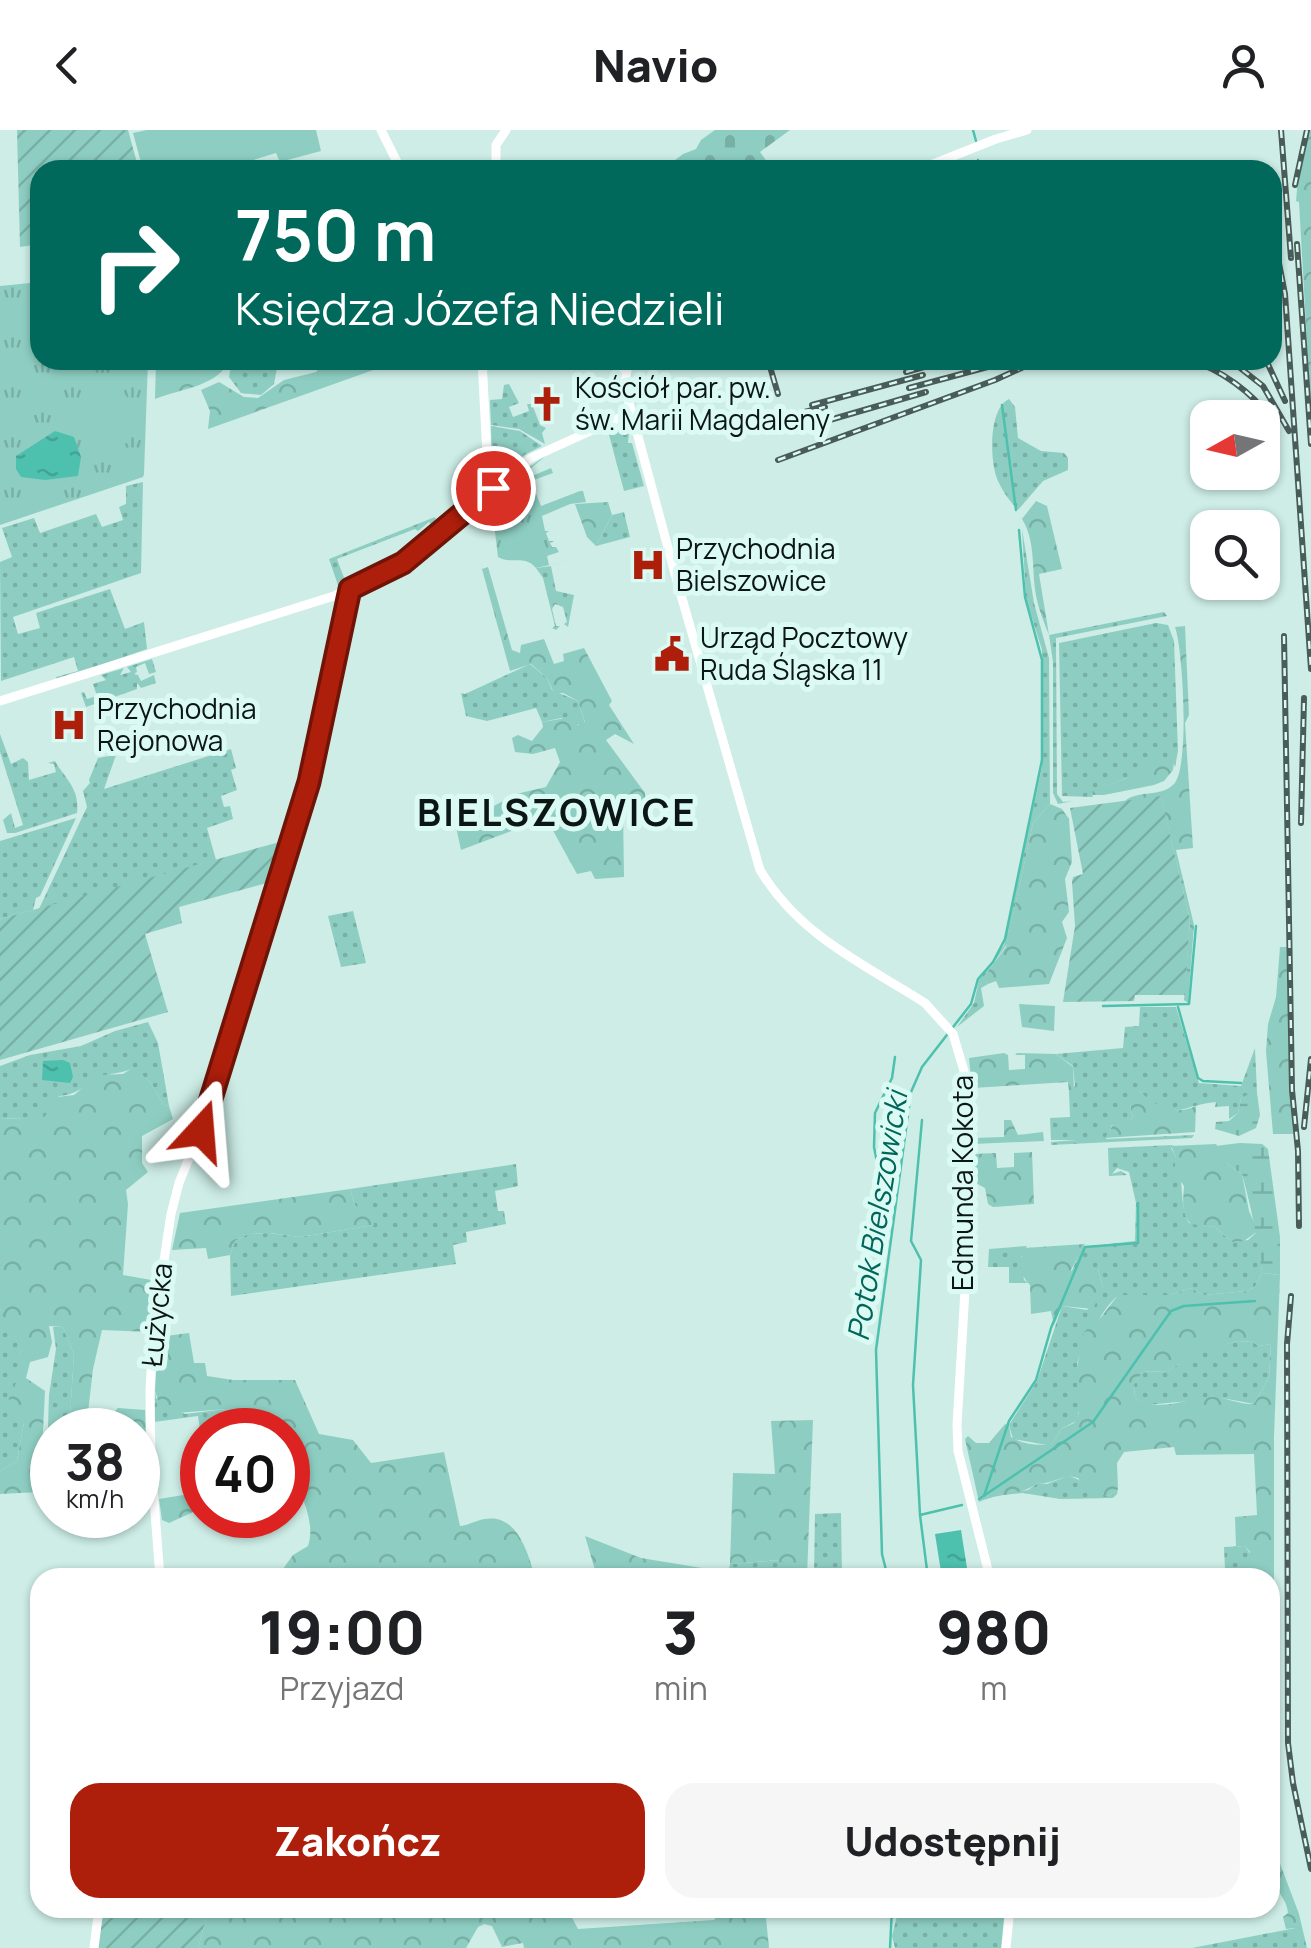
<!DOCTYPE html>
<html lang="pl">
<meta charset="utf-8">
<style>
:root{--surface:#fff;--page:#f6f6f6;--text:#202124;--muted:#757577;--accent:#ad1e0b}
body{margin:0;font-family:Manrope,sans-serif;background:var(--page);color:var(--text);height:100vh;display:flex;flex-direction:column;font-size:38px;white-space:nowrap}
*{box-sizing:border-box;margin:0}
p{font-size:32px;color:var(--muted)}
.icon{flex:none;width:55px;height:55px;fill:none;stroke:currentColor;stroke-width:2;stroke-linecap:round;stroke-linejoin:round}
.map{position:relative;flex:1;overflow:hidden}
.drawer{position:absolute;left:30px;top:1438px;width:1250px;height:350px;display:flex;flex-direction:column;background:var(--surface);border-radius:30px;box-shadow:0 2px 8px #0004}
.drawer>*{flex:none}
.guide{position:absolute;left:30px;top:30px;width:1252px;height:210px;border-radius:30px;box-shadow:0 2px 8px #0004;background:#00695c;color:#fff;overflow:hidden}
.needle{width:65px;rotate:262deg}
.tools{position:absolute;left:1190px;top:270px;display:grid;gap:20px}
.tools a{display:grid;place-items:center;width:90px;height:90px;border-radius:20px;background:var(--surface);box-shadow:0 2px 8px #0004;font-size:50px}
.speed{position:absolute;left:30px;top:1278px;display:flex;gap:20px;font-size:50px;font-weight:700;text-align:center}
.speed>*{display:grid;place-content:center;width:130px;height:130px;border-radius:50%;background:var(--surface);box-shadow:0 2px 8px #0004;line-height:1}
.speed small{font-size:25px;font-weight:400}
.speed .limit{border:15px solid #d22;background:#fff;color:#111}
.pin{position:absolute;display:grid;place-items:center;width:85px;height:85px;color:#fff;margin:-42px;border:5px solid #fff;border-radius:50%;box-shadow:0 2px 10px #0007}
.me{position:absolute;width:110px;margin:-55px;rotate:19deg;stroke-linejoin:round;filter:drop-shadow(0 0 8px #0008)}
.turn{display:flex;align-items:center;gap:35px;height:210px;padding:0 40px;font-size:45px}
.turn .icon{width:130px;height:130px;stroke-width:2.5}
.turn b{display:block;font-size:70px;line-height:85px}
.eta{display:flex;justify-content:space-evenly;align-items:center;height:170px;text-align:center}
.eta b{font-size:60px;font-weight:800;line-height:70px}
.cta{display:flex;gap:20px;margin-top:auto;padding:20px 40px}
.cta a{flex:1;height:115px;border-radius:30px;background:var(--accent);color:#fff;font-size:40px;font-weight:800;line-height:115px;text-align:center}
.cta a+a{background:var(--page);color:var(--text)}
header{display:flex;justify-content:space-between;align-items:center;height:130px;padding:0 40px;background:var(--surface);font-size:45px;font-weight:800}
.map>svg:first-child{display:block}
.grass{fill:url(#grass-dots)}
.forest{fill:url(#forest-crowns);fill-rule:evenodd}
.wetland{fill:url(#wetland-marsh)}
.cemetery{fill:url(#cemetery-stones)}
.park{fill:url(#park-tufts)}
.garden{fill:url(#garden-furrows)}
.pitch{fill:#8ecec2}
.water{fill:url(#water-ripples)}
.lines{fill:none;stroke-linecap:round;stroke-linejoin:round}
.stream{stroke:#4ec0ae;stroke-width:2.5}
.secondary{stroke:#fff;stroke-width:9}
.rail-casing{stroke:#4a5c58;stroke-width:6}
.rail{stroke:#dafaf3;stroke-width:2.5;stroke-dasharray:8;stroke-linecap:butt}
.route-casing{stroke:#701407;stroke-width:25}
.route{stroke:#ad1e0b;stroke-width:18}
.labels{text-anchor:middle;stroke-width:10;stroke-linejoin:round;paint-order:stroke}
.poi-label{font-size:28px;fill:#0c1715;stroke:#dafaf3;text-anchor:start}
.street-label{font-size:28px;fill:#0c1715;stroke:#dafaf3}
.water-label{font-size:30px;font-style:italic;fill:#02655a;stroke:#dafaf3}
.district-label{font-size:38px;font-weight:bold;letter-spacing:2.5px;fill:#0c1715;stroke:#dafaf3}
</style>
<header><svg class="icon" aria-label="back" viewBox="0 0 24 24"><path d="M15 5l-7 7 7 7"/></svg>Navio<svg class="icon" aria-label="person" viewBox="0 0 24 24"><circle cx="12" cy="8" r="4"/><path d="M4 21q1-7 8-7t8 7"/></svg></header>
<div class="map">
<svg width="1311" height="1818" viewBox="0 0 1311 1818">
<defs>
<pattern id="grass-dots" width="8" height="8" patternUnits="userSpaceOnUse" patternTransform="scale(2.5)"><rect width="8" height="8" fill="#8ecec2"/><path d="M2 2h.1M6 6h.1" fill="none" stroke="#79b0a6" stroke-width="1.8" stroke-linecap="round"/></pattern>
<pattern id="forest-crowns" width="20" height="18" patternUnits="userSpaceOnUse" patternTransform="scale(2.5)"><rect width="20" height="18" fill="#8ecec2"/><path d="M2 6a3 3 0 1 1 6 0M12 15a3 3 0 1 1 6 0" fill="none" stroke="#79b0a6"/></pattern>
<pattern id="wetland-marsh" width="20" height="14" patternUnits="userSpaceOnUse" patternTransform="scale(2.5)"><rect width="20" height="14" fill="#8ecec2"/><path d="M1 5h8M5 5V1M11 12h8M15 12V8" fill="none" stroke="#79b0a6"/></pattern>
<pattern id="cemetery-stones" width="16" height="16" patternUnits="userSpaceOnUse" patternTransform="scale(2.5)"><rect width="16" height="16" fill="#8ecec2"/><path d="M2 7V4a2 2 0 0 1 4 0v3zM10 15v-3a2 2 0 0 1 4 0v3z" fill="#79b0a6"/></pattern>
<pattern id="park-tufts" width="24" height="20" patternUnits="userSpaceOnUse" patternTransform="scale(2.5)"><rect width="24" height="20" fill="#8ecec2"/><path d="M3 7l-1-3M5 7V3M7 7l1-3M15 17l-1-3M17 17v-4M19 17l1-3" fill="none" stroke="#79b0a6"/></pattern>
<pattern id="garden-furrows" width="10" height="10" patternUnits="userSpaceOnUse" patternTransform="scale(2.5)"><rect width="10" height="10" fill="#8ecec2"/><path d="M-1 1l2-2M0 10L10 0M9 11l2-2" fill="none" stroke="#79b0a6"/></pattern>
<pattern id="water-ripples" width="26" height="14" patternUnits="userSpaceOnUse" patternTransform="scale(2.5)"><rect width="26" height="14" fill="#4ec0ae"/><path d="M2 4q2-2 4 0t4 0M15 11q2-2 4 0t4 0" fill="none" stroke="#43a495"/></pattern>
</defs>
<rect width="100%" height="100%" fill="#cdede6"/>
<!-- grass -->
<path class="grass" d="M232 230H274L277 238 274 254 261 265 241 263 229 247Z
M509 254 519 273 509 277 513 287 529 281 527 274H532L540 295 546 298 542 303 545 314 519 299 491 295 490 270 502 269 504 255Z
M1009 269 1015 277 1018 308 1041 321 1064 323 1068 328V340L1043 351 1018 380C1012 374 1003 362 999 353 989 335 988 278 1009 269Z
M620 295 629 302 628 313H632L644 356 624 361 608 301Z
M491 296 520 301 542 316 526 324 495 348 492 341Z
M143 352 141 443 13 487 18 504 40 498 36 483 110 459 125 499 144 492 147 519 57 550 56 547 78 541 74 527 1 551 0 432 12 427 2 398 34 388 40 403 96 384 102 397 123 390 119 377 126 374V356Z
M624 382 630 407 596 416 612 385Z
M435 387 438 395 436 400 408 423 404 418 409 419 434 398 429 392 418 401 415 399 337 429 344 448 339 458 329 429Z
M1022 399 1034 473 1049 528 1050 674 1033 693 1007 814 983 848 988 854 981 858 984 876 957 897 974 873 979 850 1004 815 1042 637V520L1026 469Z
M551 436 556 461 574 465 568 497 564 494 567 492 563 477 555 474 552 479 556 496H560L556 500 552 498 555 496 543 448 536 438Z
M1164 482 1167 486 1056 508 1057 664 1063 672 1073 671 1058 674 1053 663V532L1049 505Z
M1156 493 1168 495 1174 511 1178 621 1175 637 1174 632C1149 636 1148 635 1128 647 1117 654 1106 653 1092 664L1093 667 1062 666 1059 513Z
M152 529 156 542 149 544 145 533 136 537 137 542 134 544 138 545 141 551 154 545 156 553 141 558 137 553V559L86 577 81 563 84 562 87 569 97 566 93 554 106 550 101 545 124 538 120 545 131 542 127 537Z
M530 534 547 548 552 560 578 571 585 593 582 596 561 588 542 592 536 578 487 591 466 586 461 563 465 564Z
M0 604 11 634 23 628 28 632 29 650 56 642 54 634 48 633 55 631C65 649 80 658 77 683L15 703H7L3 690 11 683 15 698 23 695 0 622Z
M231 619 236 638 231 640 237 660 221 666 224 677 230 676 233 689 207 698 216 730 38 781 87 677 83 661 90 653 89 650 98 628 116 625 104 659Z
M76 688 40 766 36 768 33 780 0 789V711Z
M353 781 366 833 341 837 328 786Z
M1140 877H1176L1199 953 1241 956 1255 918 1257 963 1241 968 1238 983 1229 989V976L1215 977 1216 972C1177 976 1174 994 1139 961L1133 962 1130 976 1133 988 1112 995 1106 1009 1194 1005 1192 1008 1051 1015V1012L1077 1010H1051L1050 988 1070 987 1069 962 1075 956 1073 936 1056 924 1123 918 1125 897 1139 896Z
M148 892 158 913 169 976 164 975 150 952 133 938C122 944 111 942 100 948 84 955 77 965 59 966L42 992 20 988 0 989V936L30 925 81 916 115 901Z
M1173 1015 1171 1018C1187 1041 1177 1072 1189 1093L1215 1097 1232 1112 1248 1110 1258 1101 1262 1143 1255 1157 1247 1161 1204 1165 1190 1158 1170 1165 1116 1167C1104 1178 1078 1220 1077 1236 1076 1255 1084 1273 1076 1291L1061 1299 1053 1313 1047 1315 1013 1309 1009 1295 1037 1251 1062 1176 1087 1180 1103 1157 1098 1139 1076 1145 1071 1143 1082 1117 1135 1111 1136 1073 1129 1042 1117 1038 1112 1044 1121 1041 1127 1045 1109 1046 1108 1018Z
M516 1034 518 1056 495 1061 498 1081H504L506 1094 466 1102 467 1112 453 1115 456 1134 231 1166 230 1125 235 1111 248 1104 269 1103 300 1107 374 1095 356 1078 350 1059Z
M1027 1116 1021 1127 1024 1150 1028 1153H1009V1137H988L989 1119Z
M0 1179 5 1183C14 1206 32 1234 16 1256L24 1293 17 1331 0 1341Z
M53 1197H63L74 1225 69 1300H52V1361H46L49 1265 56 1219Z
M1238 1211 1253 1212 1259 1216 1271 1214 1269 1247 1254 1274 1222 1268 1146 1275 1135 1268 1134 1254 1143 1242 1168 1241 1197 1222Z
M155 1261 156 1268 185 1284 227 1279 266 1300H202L201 1307 198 1286 154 1292Z
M1068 1346C1083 1349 1093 1362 1108 1366L1118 1359 1117 1364 1113 1368 1060 1369 1023 1363 992 1366 1028 1360 1038 1353 1047 1354Z
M841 1383 842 1447H814L815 1384Z
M1245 1416 1251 1425 1248 1447H1239V1438L1225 1439 1224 1417Z
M780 1430 781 1447 727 1448 730 1434Z
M899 1778H1005L1001 1818H895L892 1806Z
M1296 1798 1298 1818H1192Z"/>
<!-- forest -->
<path class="forest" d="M1308 0H1311V284L1299 72 1296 71 1299 37Z
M156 230H229C219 256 183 258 155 269Z
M326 230H392L393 233 208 299 210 281 201 260 219 252 244 267 258 268 284 250 316 242Z
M1036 371 1047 376 1062 439 1039 444 1049 505C1043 490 1037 475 1035 459 1032 435 1035 410 1022 389Z
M608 372 612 385 596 416 587 407 575 374Z
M488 437 512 520 520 523 521 515 544 509 554 534 564 531 563 524 584 518 612 571 609 575 634 614 615 604 606 610 645 663 646 680 623 681 624 747 595 749 591 741 577 744 546 688 461 720 455 692 470 689 516 664 546 657 560 632 555 618 533 624 515 622 512 608 518 605 532 611 543 597 542 592 566 588 578 595 585 592 578 571 563 563H554L547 548 531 534 510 541 482 439Z
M1185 496 1189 585 1185 593 1193 718 1176 720 1194 795 1188 873 1184 870 1190 790 1161 667 1124 672C1137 659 1161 668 1174 654 1190 637 1183 519 1175 497Z
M1168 631 1174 632 1173 640 1164 651 1154 655 1104 665H1092L1093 660 1125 649 1143 634Z
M1050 674 1062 679 1069 689 1072 732 1065 749 1069 782 1062 792 1067 808 1049 854 999 858 996 851 988 854 982 849 1006 817 1033 693Z
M1280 817H1287L1293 1004H1273L1266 921 1268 894 1276 867Z
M1019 874 1055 876 1054 901 1022 897Z
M1004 923 1008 925 1009 940 1025 939V925H1015L1017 923 1056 924 1073 937 1074 959 1069 962 1068 952 972 958 969 928Z
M134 937 150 952 164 975 169 976 173 989 142 1006V1033L148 1042 126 1060 128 1074 123 1145 157 1151 150 1202 102 1200 93 1239 86 1300H69L74 1225 63 1197 49 1196 52 1212 48 1227 30 1232 26 1248 45 1261 40 1362 0 1364V1341L17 1331 24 1293 7 1273C29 1227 24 1230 5 1184L0 1179V989L25 988 42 991 57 967 74 965 97 945 123 944Z
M1133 961H1139C1157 977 1173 986 1196 976L1195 1002 1105 1008 1114 993 1133 988 1129 971Z
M1004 990H1011L1018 1005 1043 1002 1044 1011 973 1014V1008L1004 1007Z
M1216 1014 1229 1035 1242 1044 1249 1081 1258 1101 1244 1111 1232 1112 1215 1097 1191 1094C1181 1084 1183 1069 1184 1056L1174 1042 1176 1027 1171 1016Z
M1032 1022 1034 1074 993 1077 988 1074 985 1058 974 1052 973 1024 996 1023 997 1038 1014 1037V1023Z
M350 1059 356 1078 372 1081 374 1095 300 1107 270 1103 248 1104 235 1111 230 1125 208 1129 206 1118 172 1120 180 1083Z
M1085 1114 1071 1140 1076 1145 1090 1135 1098 1139 1103 1157 1093 1179 1062 1176 1054 1195 1051 1181 1031 1184 1030 1155C1018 1143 1019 1132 1024 1118Z
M1262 1143 1280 1145 1274 1307V1595L1270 1628V1448L1248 1447 1250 1422 1245 1416H1236L1235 1387 1257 1385 1254 1324 1176 1325 1174 1317 1124 1322 1117 1333 1118 1359 1108 1366 1086 1360 1078 1348C1063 1343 1053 1355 1038 1353 1021 1366 998 1363 979 1372L965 1309 968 1306 976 1313H989L1005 1294 1009 1295 1011 1307C1022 1314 1041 1317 1053 1313L1061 1299 1074 1293 1079 1283 1076 1242 1084 1202 1102 1186 1118 1165H1170L1190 1158 1204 1165 1247 1161 1255 1157ZM1238 1211 1253 1212 1259 1216 1271 1214 1269 1247 1254 1274C1240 1275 1229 1268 1214 1267 1189 1267 1158 1284 1135 1268L1134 1254 1143 1242 1168 1241 1197 1223Z
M189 1203 194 1233H205L207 1246 233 1250H295L319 1304 353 1310 371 1333 444 1322 460 1396C470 1395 476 1390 485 1389 517 1383 528 1423 535 1447H277L293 1425 308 1416C318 1385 292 1354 288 1324 286 1316 288 1308 288 1300H266L227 1279 176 1283 159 1273 155 1261 158 1207Z
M118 1278 145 1280 147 1348H138V1300H112L115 1281Z
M813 1290 807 1447H781L779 1430 730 1434 733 1343 775 1344 771 1291Z
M202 1362V1378L169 1393 162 1390 159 1369Z
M585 1406 641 1428 708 1439 726 1447H597Z
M1270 1707 1299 1784 1307 1818H1298L1295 1798 1286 1799 1283 1787 1288 1783C1287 1772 1282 1768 1278 1760 1271 1743 1270 1725 1270 1707Z
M209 1778H567L578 1799 714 1790 722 1781 720 1778H765L769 1818H524L523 1813 502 1817 492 1796 484 1794 478 1797 466 1818H198Z"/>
<!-- wetland -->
<path class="wetland" d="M1253 962 1257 963 1260 985 1256 998 1239 1006 1215 999 1216 992 1229 991 1238 983 1241 968Z
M1240 1013 1262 1014 1268 1019 1280 1107V1145L1262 1143C1258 1109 1251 1077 1242 1044L1229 1035 1215 1016Z"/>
<!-- cemetery -->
<path class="cemetery" d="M715 0H790L760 22 773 40H662L683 24 696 19 701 10Z"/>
<!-- park -->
<path class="park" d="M40 152V230H148L144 344 143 347 0 395V156Z
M548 324 529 340 532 346 551 338 553 343 531 351 541 376 580 361H583L586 372 570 374 542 386 545 401H549L546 403 549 411H554L550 413 552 417H556L559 422 547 426 549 435 581 428 536 438C524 424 511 435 498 427L491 369 494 362Z"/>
<!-- garden -->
<path class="garden" d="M17 0H128L139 40H40V114L20 117Z
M1161 666 1190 790 1185 865H1135L1134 871 1063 872 1075 796 1072 752 1073 747 1083 744 1070 678Z
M287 710 274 751 179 777 182 793 145 804 168 882 0 930V789Z
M104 1778H209L198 1818H98Z"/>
<!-- pitch -->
<path class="pitch" d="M147 0H316L321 21 280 32 276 23 221 40H143L133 3Z
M127 266V284L117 285 131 287 130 313 117 314 118 331H92L91 267Z"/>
<!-- water -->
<path class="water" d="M55 301 74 307 81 327 78 346 45 350 21 347 16 339V326Z
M63 930 70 933 73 947 70 953 42 950 43 931Z
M961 1400 967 1438 941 1442 935 1404Z"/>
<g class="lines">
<!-- stream -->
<path class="stream" d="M973 0 976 11
M978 30 979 40
M1002 275 1016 380
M1103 876 1189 874 1196 796
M1178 877 1198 948 1203 951 1241 953
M922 990 911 1111 921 1130 913 1255 920 1385 928 1448
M881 1052 874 1017 875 983 892 948 895 927
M984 1366 1009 1291 1036 1250 1051 1198 1085 1117 1138 1113V1073
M979 1369 1093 1292 1171 1181 1184 1176 1255 1171
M920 1385 962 1375
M888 1448 882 1424 876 1220 911 962 922 937 971 874 978 849 993 832 1005 809 1042 630V530L1025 467 1019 400
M890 1818 892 1778"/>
<!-- secondary -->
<path class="secondary" d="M381 0 401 40
M496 40V15L506 0
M918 40 996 9 1027 0
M482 230 488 344 493 358
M614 230 625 258 675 444 760 740C800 806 862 833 925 873L953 904 964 941 968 1110 957 1295 958 1321 990 1448
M625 250 629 230
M0 571 334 466 403 433 531 328 632 282
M160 1448 151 1330 150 1261 153 1203 171 1084 179 1053 210 976 300 683 329 569 350 459
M94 1818 99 1778
M1006 1818 1010 1778"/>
<defs>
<path id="rail" d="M1281 0 1291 128
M1295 55 1307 0
M1272 97 1285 164 1311 539
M1297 114 1311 314
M768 230 778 264
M1128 230 1144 234
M1190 230C1221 240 1252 262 1271 289
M1230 230 1263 256 1289 301
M1266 230 1285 271
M906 242 949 230
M909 258 1010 231
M812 275 923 245
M788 286 825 277
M802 298 926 262
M778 330 995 250 1039 230
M1284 506 1292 960 1298 1021 1299 1096
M1301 693 1304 568
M1304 997 1311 929
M1291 1166 1287 1214 1288 1613 1293 1653 1311 1739"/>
</defs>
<!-- rail casing -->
<use href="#rail" class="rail-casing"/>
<!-- rail -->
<use href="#rail" class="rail"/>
</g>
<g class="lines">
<defs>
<path id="route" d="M201 1001 309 652 350 459 403 433 493 358"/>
</defs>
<!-- route casing -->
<use href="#route" class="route-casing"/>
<!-- route -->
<use href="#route" class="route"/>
</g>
<!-- icons -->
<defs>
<symbol id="church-bare" viewBox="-9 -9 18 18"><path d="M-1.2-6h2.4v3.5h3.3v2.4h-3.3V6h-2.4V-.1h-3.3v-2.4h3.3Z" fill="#ad1e0b" stroke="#dafaf3" stroke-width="2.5" paint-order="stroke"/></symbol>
<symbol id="hospital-bare" viewBox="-9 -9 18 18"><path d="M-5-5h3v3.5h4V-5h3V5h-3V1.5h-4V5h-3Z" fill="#ad1e0b" stroke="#dafaf3" stroke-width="2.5" paint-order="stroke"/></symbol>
<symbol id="civic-bare" viewBox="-9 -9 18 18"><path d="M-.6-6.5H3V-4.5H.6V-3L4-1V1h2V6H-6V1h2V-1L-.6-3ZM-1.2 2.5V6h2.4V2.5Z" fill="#ad1e0b" stroke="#dafaf3" stroke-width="2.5" paint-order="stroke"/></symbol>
</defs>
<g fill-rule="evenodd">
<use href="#church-bare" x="522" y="249" width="50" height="50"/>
<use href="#hospital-bare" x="623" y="410" width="50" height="50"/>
<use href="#civic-bare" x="647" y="499" width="50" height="50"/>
<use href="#hospital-bare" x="44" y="570" width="50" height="50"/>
</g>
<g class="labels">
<!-- poi labels -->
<g class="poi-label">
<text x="575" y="268">Kościół par. pw.<tspan x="575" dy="32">św. Marii Magdaleny</tspan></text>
<text x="676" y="429">Przychodnia<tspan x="676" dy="32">Bielszowice</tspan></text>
<text x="700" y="518">Urząd Pocztowy<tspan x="700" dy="32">Ruda Śląska 11</tspan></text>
<text x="97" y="589">Przychodnia<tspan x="97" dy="32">Rejonowa</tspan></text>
</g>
<!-- street labels -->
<g class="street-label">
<text transform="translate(963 1053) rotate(-90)" y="10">Edmunda Kokota</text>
<text transform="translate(157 1185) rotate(-84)" y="10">Łużycka</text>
</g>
<!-- water labels -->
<g class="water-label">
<text transform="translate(878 1086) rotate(-81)" y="10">Potok Bielszowicki</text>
</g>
<!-- district labels -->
<g class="district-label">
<text x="557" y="696">BIELSZOWICE</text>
</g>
</g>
</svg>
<div class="tools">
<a><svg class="needle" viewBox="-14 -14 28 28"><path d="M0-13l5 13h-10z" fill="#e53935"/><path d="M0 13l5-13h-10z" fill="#757577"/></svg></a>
<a><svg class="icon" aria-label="search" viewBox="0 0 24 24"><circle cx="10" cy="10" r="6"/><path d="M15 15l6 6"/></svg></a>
</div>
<div class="speed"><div>38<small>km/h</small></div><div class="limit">40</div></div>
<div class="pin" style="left:493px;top:358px;background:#d93025"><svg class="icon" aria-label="arrive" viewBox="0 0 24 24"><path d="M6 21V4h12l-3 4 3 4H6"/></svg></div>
<svg class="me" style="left:201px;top:1001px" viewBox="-20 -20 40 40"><path d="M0-17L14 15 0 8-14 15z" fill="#ad1e0b" stroke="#fff" stroke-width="4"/></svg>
<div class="guide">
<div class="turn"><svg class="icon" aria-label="right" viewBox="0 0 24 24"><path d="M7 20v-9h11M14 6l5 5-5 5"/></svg><div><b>750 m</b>Księdza Józefa Niedzieli</div></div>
</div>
<section class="drawer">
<div class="eta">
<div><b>19:00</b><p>Przyjazd</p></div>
<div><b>3</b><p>min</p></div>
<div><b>980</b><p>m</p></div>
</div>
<div class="cta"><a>Zakończ</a><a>Udostępnij</a></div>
</section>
</div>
